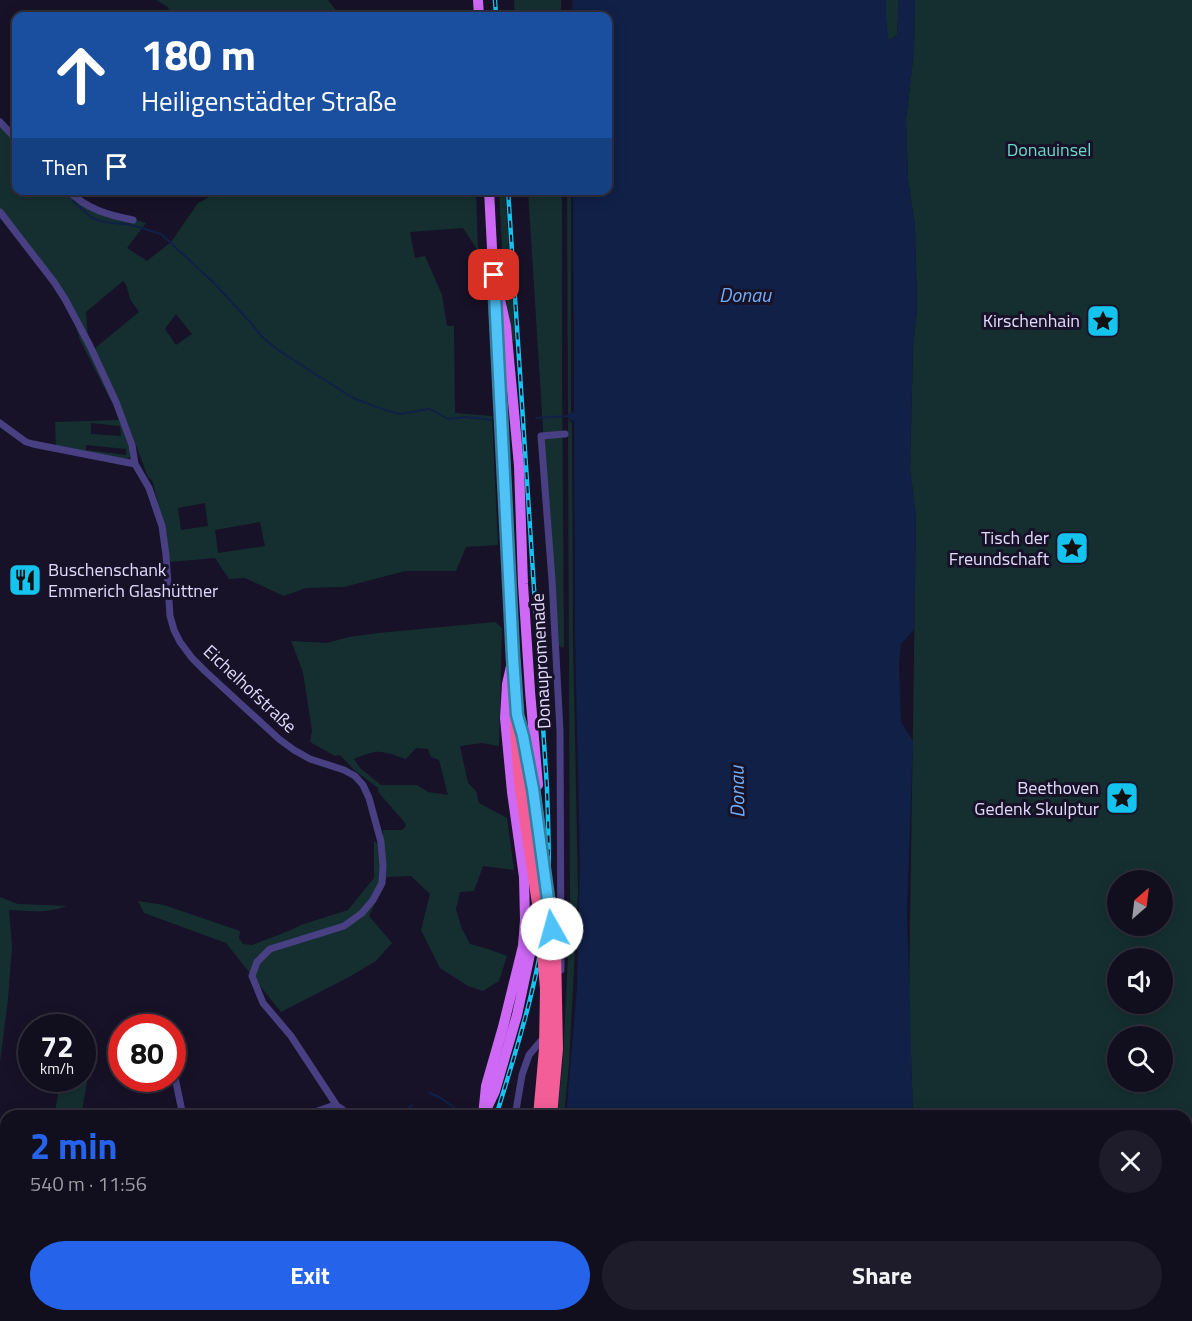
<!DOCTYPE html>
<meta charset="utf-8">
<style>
:root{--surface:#110e1d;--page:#1e1c2a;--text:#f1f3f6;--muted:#9c9ca4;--line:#302e3b;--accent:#2563eb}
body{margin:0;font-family:"Titillium Web",sans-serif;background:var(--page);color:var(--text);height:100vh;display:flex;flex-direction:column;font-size:22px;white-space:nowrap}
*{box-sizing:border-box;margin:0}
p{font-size:20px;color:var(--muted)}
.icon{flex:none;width:33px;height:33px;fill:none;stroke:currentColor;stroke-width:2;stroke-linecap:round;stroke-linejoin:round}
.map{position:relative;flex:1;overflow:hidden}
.panel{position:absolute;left:0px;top:1110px;width:1192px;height:212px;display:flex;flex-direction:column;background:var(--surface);border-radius:18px 18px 0 0;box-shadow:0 3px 15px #0003,0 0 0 2px var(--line)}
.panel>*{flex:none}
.hud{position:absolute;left:12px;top:12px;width:600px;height:183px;border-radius:12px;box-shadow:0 3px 15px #0003,0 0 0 2px var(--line);background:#1a4fa0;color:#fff;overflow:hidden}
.needle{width:39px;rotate:28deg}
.buttons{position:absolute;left:1107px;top:870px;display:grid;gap:12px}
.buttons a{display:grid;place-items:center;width:66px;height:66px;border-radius:50%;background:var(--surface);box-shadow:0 3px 15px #0003,0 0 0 2px var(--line);font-size:30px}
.speed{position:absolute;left:18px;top:1014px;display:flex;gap:12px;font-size:30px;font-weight:700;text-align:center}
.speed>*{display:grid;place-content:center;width:78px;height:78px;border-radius:50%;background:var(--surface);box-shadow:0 3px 15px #0003,0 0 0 2px var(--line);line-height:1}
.speed small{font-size:15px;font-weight:400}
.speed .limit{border:9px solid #d22;background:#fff;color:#111}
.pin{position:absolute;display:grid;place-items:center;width:51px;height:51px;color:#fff;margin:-26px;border-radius:12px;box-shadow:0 3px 9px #0006}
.me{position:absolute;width:66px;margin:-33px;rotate:353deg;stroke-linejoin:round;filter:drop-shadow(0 0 4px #0008)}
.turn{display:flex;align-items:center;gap:21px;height:126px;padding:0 30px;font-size:27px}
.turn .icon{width:78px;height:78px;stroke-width:2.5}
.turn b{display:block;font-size:42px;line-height:51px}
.then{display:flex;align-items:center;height:57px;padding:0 30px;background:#0003;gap:12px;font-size:22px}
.round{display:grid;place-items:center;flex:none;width:63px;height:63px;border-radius:32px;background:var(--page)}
.overview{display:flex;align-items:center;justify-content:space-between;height:102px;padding:0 30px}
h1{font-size:36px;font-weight:700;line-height:45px;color:var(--accent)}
.primary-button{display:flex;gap:12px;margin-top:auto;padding:12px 30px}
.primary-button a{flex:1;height:69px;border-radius:36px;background:var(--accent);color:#fff;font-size:24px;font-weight:700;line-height:69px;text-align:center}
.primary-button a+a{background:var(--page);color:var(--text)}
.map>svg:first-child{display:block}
.green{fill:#152f31;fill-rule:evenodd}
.water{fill:#102047}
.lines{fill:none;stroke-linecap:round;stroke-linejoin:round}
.stream{stroke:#102047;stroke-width:2}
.street{stroke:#494083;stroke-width:7}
.secondary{stroke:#8778f6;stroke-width:10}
.primary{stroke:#ce69f5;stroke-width:10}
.highway{stroke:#f45e98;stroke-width:14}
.rail-casing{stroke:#14c4ef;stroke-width:4.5}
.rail{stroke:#171227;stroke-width:2;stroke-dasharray:7;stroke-linecap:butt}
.highway-bridge{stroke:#f45e98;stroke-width:14}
.route-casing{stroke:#337fa1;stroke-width:15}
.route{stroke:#4fc3f7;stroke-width:10}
.labels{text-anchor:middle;stroke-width:6;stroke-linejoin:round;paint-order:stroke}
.park-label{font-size:18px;fill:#6ad8c7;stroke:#171227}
.poi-label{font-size:18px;fill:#e2dafc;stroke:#171227;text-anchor:end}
.street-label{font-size:18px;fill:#e2dafc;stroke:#171227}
.water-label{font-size:20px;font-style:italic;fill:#70abf5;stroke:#171227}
</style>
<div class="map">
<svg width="1192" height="1321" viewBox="0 0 1192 1321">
<rect width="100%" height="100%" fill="#171227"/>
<!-- green -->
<path class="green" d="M157 0H328L339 14 358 16H164L169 8Z
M514 0H561V16H515Z
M886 0H899L897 35 888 41 886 21Z
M915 0H1192V1321H915V1316H1186V1116H913L909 997 916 516 910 469 913 348 917 308 915 226 908 180 906 119 914 51ZM1118 880H1162V926H1118ZM1118 958H1162V1004H1118ZM1118 1036H1162V1082H1118Z
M0 122 16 139V190L68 191 81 202 146 223 127 248 147 261 171 242 198 203 221 191H476L478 251 463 228 410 232 415 258 425 256 442 295 447 326H454L455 413 492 416 498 545 466 547 456 571H405L344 587 306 588 284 596 245 578 229 579 215 558 170 562 166 533 152 480 148 477 128 424 110 399 80 340 68 301 59 287 0 208ZM123 281 126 284 130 299 139 312 94 349 88 338 86 312ZM176 314 192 334 176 345 165 329ZM205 503 208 526 181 530 178 508ZM260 522 265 546 218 553 215 530Z
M499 191H505L515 341H512L504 286Z
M528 191H562V371L564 647 562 648 559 645 543 429Z
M567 191H571V413H568Z
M119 420 131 452 130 457 126 460 56 447 55 422ZM91 423 120 426 121 436 91 434ZM86 445 126 449V455L86 450Z
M568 420 572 423 573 639 578 892 569 1064 564 1116H557L563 1060 570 916Z
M495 622 502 628 499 746 482 743 460 746 468 783 476 791 479 803 507 818 514 870 483 866 474 891 460 892 456 909 462 929 470 944 488 949 507 956 499 981 483 991 468 986 440 968 421 930 430 894 411 876 387 877 369 916 392 943 376 961 349 977 281 1012 226 943 144 913 138 901 164 905 240 931 239 938 243 944 252 945 291 930 301 925 348 910 374 878V841L383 847V830H402L406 826 405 823 379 793 378 788 354 770 340 755 335 756 310 742 312 731 303 672 291 641 327 643 349 637 378 633ZM416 748 428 749 431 757 439 760 448 795 428 792 417 785H381L360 768 354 759C379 748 381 751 406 759Z
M0 897 18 904 67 906C43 914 33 911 9 910L12 946 8 999 0 1062Z
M87 1045 88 1077 81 1116H54L61 1079 82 1078 83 1046Z"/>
<!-- water -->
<path class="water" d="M572 0H886V21L889 41 897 35 899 0H915L914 51 906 119 908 180 915 226 917 308 913 348 910 469 916 516 914 630 901 644 899 664 901 722 913 741 907 912 913 1116H566L577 987 580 863 575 638 574 421 568 420V413L574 412 573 191 608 190V16H573Z
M526 1316H915V1321H524Z"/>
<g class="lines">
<!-- stream -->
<path class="stream" d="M73 201 92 218 104 222 132 225 161 234 213 282 251 323 261 336 278 350 353 398 385 410 400 414 428 409 432 410 448 419 466 417 491 420
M536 418 569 416
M430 1093 439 1097 461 1112
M400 1116 412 1105"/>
<!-- street -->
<path class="street" d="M0 122 16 139
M68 190C86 209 108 215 133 220
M0 212 54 282 65 299 90 346 116 402 132 445 135 464 149 488 162 526 166 555 170 616 174 630 180 642 192 658 206 672 279 739 294 750 310 759 344 770 355 776 363 785 369 798 381 842 383 866 382 883 373 900 362 913 344 926 270 949 257 962 252 976 263 1003 291 1036 337 1106 342 1109 347 1116
M0 423 26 442 33 444 135 464
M561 970 560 731 552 580 541 436 565 434
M172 1063 183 1116
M303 1116 332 1106H337
M515 1116 522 1075 529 1055 545 1036
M0 1197H6
M259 1321 261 1316
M487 1321 489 1316"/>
<!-- secondary -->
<path class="secondary" d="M419 1321 420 1316"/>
<!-- primary -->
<path class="primary" d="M478 0 479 16
M500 299 506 326 519 466 523 584 530 691 538 785
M486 1110 495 1091 517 1015 538 917
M483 1116 486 1086 503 1027 523 946 525 920 524 877 512 792 505 718 507 684 513 657 489 190"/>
<!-- highway -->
<path class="highway" d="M513 657C516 701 517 746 522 790
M527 758 533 789
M497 1321 499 1316
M508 1321 510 1316"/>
<defs>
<path id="rail" d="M495 0 496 16
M496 1116C518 1045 543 967 548 893 550 859 548 823 547 788L508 190
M431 1321 432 1316
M445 1321 446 1316"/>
</defs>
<!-- rail casing -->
<use href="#rail" class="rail-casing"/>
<!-- rail -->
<use href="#rail" class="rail"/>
<!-- highway-bridge -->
<path class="highway-bridge" d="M533 789 554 950 556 1049 550 1116
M522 790 541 917 547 989 546 1049 540 1116"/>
</g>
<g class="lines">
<defs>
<path id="route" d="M494 275 513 657 517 715 523 736 533 789 552 929"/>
</defs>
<!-- route casing -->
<use href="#route" class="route-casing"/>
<!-- route -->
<use href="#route" class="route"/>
</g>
<!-- icons -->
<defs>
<symbol id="sight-square" viewBox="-11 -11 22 22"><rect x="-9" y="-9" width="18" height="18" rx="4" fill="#14c4ef" stroke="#171227"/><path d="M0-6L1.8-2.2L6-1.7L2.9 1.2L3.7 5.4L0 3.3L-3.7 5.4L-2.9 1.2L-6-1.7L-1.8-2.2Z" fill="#111"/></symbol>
<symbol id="restaurant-square" viewBox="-11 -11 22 22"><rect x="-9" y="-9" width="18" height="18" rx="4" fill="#14c4ef" stroke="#171227"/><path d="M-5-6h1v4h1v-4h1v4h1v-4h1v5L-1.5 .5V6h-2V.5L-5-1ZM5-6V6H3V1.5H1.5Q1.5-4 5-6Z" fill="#111"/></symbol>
</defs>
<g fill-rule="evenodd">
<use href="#sight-square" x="1084" y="302" width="38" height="38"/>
<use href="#sight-square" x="1053" y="529" width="38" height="38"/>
<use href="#restaurant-square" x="6" y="561" width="38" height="38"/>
<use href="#sight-square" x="1103" y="779" width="38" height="38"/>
</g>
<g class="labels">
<!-- park labels -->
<g class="park-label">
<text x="1049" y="156">Donauinsel</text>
</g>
<!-- poi labels -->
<g class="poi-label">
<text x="1080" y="327">Kirschenhain</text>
<text x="1049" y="544">Tisch der<tspan x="1049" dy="21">Freundschaft</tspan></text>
<text x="48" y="576" text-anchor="start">Buschenschank<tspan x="48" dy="21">Emmerich Glashüttner</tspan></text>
<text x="1099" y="794">Beethoven<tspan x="1099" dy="21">Gedenk Skulptur</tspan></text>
</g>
<!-- street labels -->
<g class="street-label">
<text transform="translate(541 661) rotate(-93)" y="6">Donaupromenade</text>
<text transform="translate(250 689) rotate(43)" y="6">Eichelhofstraße</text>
</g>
<!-- water labels -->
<g class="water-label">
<text x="745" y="302">Donau</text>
<text transform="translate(737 792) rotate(-91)" y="7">Donau</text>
</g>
</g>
</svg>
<div class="buttons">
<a><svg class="needle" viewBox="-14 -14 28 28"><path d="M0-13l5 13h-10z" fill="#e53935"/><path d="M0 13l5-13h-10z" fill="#9c9ca4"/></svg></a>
<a><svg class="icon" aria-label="sound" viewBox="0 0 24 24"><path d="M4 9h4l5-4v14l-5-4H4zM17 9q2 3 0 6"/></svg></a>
<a><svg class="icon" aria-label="search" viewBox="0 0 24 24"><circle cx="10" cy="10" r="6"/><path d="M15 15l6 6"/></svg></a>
</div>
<div class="speed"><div>72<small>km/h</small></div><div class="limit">80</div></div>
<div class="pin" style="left:494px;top:275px;background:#d93025"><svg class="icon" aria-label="arrive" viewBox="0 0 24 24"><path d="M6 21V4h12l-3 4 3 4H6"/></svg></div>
<svg class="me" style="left:552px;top:929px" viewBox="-20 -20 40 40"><circle r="19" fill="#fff"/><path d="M0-13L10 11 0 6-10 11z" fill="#4fc3f7"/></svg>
<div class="hud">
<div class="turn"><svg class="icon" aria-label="ahead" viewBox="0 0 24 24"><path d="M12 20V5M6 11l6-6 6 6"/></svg><div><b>180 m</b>Heiligenstädter Straße</div></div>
<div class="then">Then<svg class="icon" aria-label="arrive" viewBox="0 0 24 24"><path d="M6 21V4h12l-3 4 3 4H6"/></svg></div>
</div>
<section class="panel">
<div class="overview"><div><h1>2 min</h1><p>540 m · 11:56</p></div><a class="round"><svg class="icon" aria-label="close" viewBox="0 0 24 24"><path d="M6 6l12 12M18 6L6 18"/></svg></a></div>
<div class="primary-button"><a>Exit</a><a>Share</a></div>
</section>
</div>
